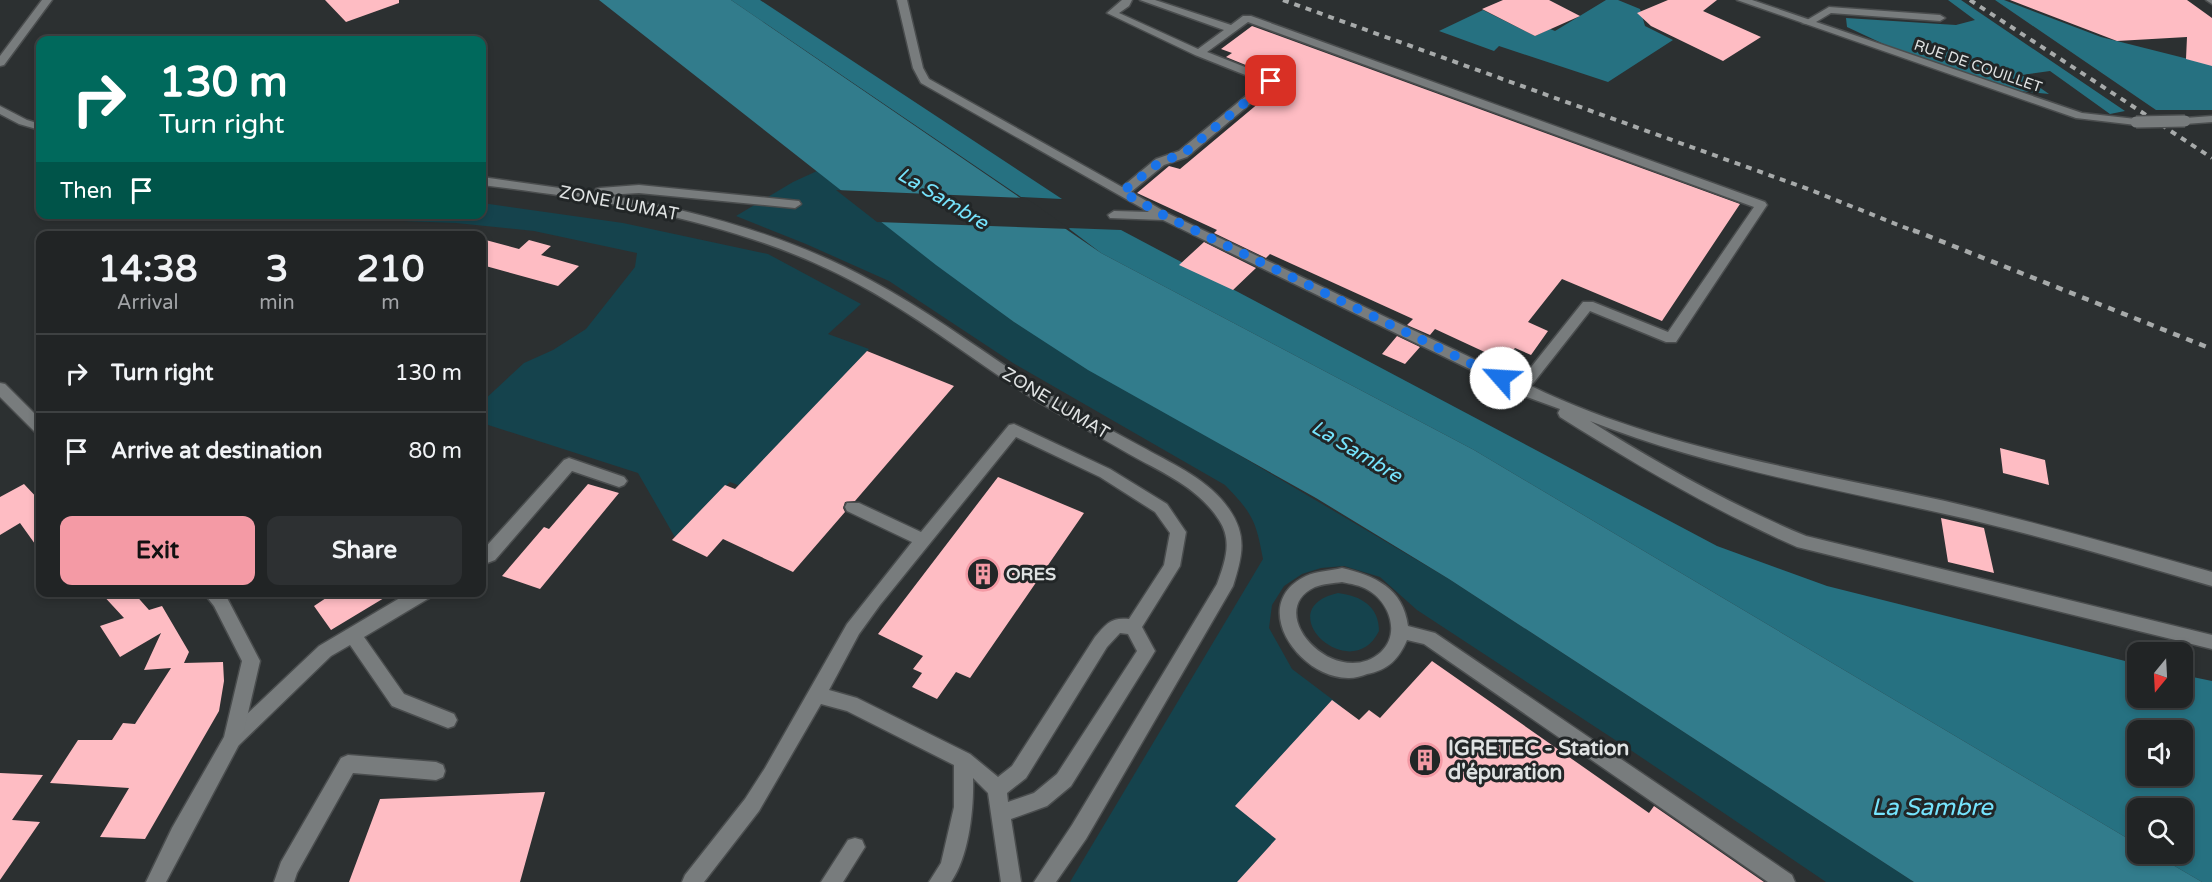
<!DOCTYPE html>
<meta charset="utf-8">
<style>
:root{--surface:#212425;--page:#2d3032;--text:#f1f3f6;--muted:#a2a4a7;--line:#3e4142;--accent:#f49aa5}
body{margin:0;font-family:"Varela Round",sans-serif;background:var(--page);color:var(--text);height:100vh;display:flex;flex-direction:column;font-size:22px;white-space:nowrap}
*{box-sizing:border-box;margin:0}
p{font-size:20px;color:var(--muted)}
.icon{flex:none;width:33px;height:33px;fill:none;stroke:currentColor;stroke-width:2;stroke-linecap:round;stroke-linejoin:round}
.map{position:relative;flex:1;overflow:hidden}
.sheet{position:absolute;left:36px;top:231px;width:450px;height:366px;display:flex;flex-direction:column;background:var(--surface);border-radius:12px;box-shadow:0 3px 9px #0003,0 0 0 2px var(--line)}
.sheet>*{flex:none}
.guide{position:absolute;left:36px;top:36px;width:450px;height:183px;border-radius:12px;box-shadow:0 3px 9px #0003,0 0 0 2px var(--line);background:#00695c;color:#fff;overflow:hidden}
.needle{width:39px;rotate:198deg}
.buttons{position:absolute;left:2127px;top:642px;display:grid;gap:12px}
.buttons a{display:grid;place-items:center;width:66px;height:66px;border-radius:12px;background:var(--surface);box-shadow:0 3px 9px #0003,0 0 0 2px var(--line);font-size:30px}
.pin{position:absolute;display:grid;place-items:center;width:51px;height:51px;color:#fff;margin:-26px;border-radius:12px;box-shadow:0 3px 9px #0006}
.me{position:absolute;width:66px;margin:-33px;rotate:296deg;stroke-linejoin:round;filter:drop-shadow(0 0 4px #0008)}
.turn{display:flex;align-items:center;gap:21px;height:126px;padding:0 24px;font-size:27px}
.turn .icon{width:78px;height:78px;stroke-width:2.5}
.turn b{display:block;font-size:42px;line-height:51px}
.then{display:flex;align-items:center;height:57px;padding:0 24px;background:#0003;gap:12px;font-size:22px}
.eta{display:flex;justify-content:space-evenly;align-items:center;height:102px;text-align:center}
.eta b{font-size:36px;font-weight:700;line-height:42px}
.cta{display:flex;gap:12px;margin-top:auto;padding:12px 24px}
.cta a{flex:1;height:69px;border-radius:12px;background:var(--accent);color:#111;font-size:24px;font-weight:700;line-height:69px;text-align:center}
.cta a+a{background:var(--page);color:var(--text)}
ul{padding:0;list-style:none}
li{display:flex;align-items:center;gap:18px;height:78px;padding:0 24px;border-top:2px solid var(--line)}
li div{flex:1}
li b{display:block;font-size:22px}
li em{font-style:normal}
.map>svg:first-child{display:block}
.green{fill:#15434d}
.forest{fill:#267181;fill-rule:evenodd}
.water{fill:#327c8c}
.pier{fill:#2c3031}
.building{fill:#febcc3}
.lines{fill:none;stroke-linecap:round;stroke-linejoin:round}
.lane-casing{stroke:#4a4d4e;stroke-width:3}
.street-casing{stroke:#4a4d4e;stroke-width:3}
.lane{fill:#787c7d;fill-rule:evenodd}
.street{fill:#787c7d;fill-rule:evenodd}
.rail-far1{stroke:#a7aaaa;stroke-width:4;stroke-dasharray:6 6;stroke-linecap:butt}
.rail{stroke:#a7aaaa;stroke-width:4.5;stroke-dasharray:7 7;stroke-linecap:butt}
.street-bridge-casing{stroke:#4a4d4e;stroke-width:14;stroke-linecap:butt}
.street-bridge{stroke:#787c7d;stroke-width:11}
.route{stroke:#1a73e8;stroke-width:10;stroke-dasharray:0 18}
.labels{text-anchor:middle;stroke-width:6;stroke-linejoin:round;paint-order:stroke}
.far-street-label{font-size:15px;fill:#e0e3e3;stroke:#222627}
.street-label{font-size:18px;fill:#e0e3e3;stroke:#222627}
.poi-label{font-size:18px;font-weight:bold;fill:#e0e3e3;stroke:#222627;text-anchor:start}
.water-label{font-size:20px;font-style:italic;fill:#76e4fd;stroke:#222627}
.near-poi-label{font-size:21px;font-weight:bold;fill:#e0e3e3;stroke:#222627;text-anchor:start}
.near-water-label{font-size:24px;font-style:italic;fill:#76e4fd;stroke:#222627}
</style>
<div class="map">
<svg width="2212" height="882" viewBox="0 0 2212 882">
<rect width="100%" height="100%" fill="#2c3031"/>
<!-- green -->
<path class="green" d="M817 171 1014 322 1449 579 1914 882H1826L1632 751 1417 610 1380 577 1344 566 1321 568 1302 574 1284 586 1272 605 1269 628 1292 669 1341 706 1243 811 1283 845 1250 882H1070L1263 559C1256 520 1252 513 1225 485L1013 363 889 281 806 244 736 216 793 182Z
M482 203 623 223 768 254 861 304 828 334 869 349 740 486 730 482 676 539 638 473 482 423V402L524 363 553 350 586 329 635 267 637 253 534 231 456 223 403 221 390 215 482 214Z
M1338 593C1361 596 1379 606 1379 631 1351 688 1267 609 1338 593Z"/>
<!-- forest -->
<path class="forest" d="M731 0H760L1062 199 1021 197Z
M1606 0H1618L1640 9 1645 26 1673 40 1608 82 1499 46 1494 51 1439 31 1483 10 1535 36 1550 29 1555 31Z
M1948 0H1961L2125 111 2110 114 2050 71 2022 75 2049 94 2020 91 1890 47 1847 27 1846 18 1956 25 1975 20Z
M1995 0H2004L2101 37 2212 65V110H2156Z
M1068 228 1121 230 1717 546 1827 586 2137 664 2138 698H2182L2183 675 2212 681V882H2202L2154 854H2182V808H2138L2137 844 1474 450 1101 253ZM2138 730H2182V776H2138Z"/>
<!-- water -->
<path class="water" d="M599 0H731L1101 253 1474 450 2137 844 2138 854H2154L2202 882H1914L1449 579 1316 498 1088 370 1014 322 936 265Z"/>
<!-- pier -->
<path class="pier" d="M836 190 1026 198 1070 229 877 222Z"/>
<!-- building -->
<path class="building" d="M325 0H399V3L346 22Z
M1503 0H1549L1580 16 1535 36 1482 9Z
M1668 0H1717L1703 11 1761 37 1723 61 1651 26 1637 13Z
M2010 0H2187L2212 18V66L2186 59 2187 37 2117 41Z
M1252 26 1740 204 1662 321 1562 279 1528 322 1548 331 1531 355 1515 348 1504 361 1435 329 1430 335 1407 325 1413 319 1270 254 1266 258 1214 233 1217 230 1137 193 1169 166 1180 169 1285 81 1226 57 1232 53 1221 49Z
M482 239 519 249 529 240 551 246 541 255 579 266 558 286 482 265Z
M1204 242 1256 268 1233 290 1179 265Z
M1397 336 1420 347 1405 364 1382 354Z
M867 351 954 386 855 501 845 502 843 508 845 512 793 572 723 539 707 557 672 540 725 485 735 489Z
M2000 448 2045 460 2049 485 2003 473Z
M998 477 1084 513 970 678 956 672 937 699 912 687 922 673 913 669 923 656 878 634Z
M24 484 40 501V551L20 523 0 535V497Z
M588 484 619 493 540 589 502 576 544 527 549 529Z
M1941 518 1984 528 1994 573 1948 562Z
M100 592H133L149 610 162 606 189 652 184 663 223 662 224 681 219 711 145 839 100 837 129 788 50 783 78 740H112L123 723 135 724 171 668 144 670 161 633 120 657 100 626 124 618Z
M335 592H394L331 630 314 606Z
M1432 661 1649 813 1654 806 1764 882H1237L1276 839 1235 806 1332 700 1359 720 1369 710 1380 718Z
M0 773 43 775 12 820 40 822 0 880Z
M545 792 520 882H349L380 799Z"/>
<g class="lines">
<defs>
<path id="lane" d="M897 0H907L923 68 929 79 1122 187 1156 159 1179 151 1263 82 1195 55 1107 13 1122 0H1132L1129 6 1119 13 1198 49 1224 30 1140 0H1155L1231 25 1243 16H1251L1765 202 1767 205 1676 342H1666L1590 311 1531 386C1659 448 1808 471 1945 501 2035 522 2123 547 2212 572V586C2123 560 2035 534 1945 514 1826 487 1704 466 1590 421 1659 464 1731 505 1806 536L2212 635V649L1797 547C1715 511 1636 465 1560 417L1558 413 1560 409 1527 397 1163 220 1110 218 1108 215 1114 211 1149 212 921 83 913 68ZM1248 22 1754 207 1668 332 1593 302H1583L1520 381 1167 213 1131 192 1164 165 1187 157 1275 83V79L1207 52Z
M2206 0H2212V4Z
M1829 7 1940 15 1945 18 1940 21 1831 13 1811 25 1802 23Z
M1014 424 1110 469 1167 504 1186 532 1180 566 1142 627 1155 651 1152 656 1071 786 1047 806 1011 819 1021 882H1001L988 793 973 778C974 809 969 856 951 882H929L941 863 954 807V765L847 711 821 704 759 811 704 882H682L685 875 745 799 765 768 847 624 912 542 847 511 845 507 847 503H859L921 532 1009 425ZM1016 437 1100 477 1155 512 1170 533 1164 565 1129 619C1111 617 1106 624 1095 637L1012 766 998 777 970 754 857 698 829 690 859 634 880 605ZM1120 633 1128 634 1137 651 1057 774 1034 793 1008 802 1007 793 1026 778 1107 647Z
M569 458 624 477 627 481 624 485 619 487 572 471 495 560 482 565V551L564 460Z
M1342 568C1375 576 1403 588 1408 626L1435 633 1792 875 1795 882H1768L1424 644 1407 640C1399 659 1388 670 1367 674 1362 676 1355 678 1349 678 1299 679 1247 604 1306 576 1317 571 1331 571 1342 568ZM1342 582C1351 584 1360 585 1368 590 1389 602 1401 633 1381 652 1336 692 1261 612 1315 587 1323 584 1334 583 1342 582Z
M410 592H433L431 597 364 637 404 694 454 714 457 720 454 726 448 728 392 706 350 645 331 656 239 745 233 747 227 745 224 739 227 733 319 646Z
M348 755 436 762 443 765 445 771 443 777 436 780 353 773 297 873 294 882H274L281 862 341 758Z
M855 838 862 840 865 847 843 882H821L848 840Z"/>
<path id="street" d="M42 0H52L4 65 0 66V56Z
M1737 0H1752L2082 113 2136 119 2142 122 2136 125 2076 118Z
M0 106 27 120 40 124V130L19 124 0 114Z
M2212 116V122L2185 124 2179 121 2185 118Z
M482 177 595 193 596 189 600 188 639 185 799 201 801 204 795 208 639 193 606 195C698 211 790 236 872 281 940 317 1000 366 1067 405 1093 420 1119 435 1146 449 1176 466 1209 480 1229 509 1248 536 1242 557 1233 586L1086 839 1056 882H1034L1072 825 1217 584C1225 562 1233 541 1219 520 1198 487 1161 472 1129 454 1100 437 1071 421 1042 404 988 371 938 331 884 299 843 274 798 254 752 239 665 210 573 196 482 185Z
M0 383 5 384 40 419V433L35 432 0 397Z
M203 592H222L226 596 260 661 242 739 166 882H146L172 828 224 737 242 661 214 606Z"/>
</defs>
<!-- lane casing -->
<use href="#lane" class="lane-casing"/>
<!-- street casing -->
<use href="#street" class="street-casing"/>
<!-- lane -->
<use href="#lane" class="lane"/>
<!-- street -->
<use href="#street" class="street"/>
<!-- rail-far1 -->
<path class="rail-far1" d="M1283 0 1808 189 1916 232
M1970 0 2212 158"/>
<!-- rail -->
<path class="rail" d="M1913 230 2212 349"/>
<defs>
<path id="street-bridge" d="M2136 122 2185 121"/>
</defs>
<!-- street-bridge casing -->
<use href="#street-bridge" class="street-bridge-casing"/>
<!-- street-bridge -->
<use href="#street-bridge" class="street-bridge"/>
</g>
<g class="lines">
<!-- route -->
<path class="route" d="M1271 81 1183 154 1160 162 1122 192 1165 216 1501 378"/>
</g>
<!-- icons -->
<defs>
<symbol id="building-ring" viewBox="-11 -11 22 22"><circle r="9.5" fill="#222627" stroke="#f49aa5" stroke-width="1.5"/><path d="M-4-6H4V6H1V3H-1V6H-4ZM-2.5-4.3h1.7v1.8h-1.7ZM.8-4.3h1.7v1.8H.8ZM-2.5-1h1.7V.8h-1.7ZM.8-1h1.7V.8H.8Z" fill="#f49aa5"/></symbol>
</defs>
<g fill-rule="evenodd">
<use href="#building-ring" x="964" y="555" width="38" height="38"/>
<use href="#building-ring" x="1406" y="741" width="38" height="38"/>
</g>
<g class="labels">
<!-- far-street labels -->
<g class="far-street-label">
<text transform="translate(1978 66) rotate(19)" y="5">RUE DE COUILLET</text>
</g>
<!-- street labels -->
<g class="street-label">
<text transform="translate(619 203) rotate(11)" y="6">ZONE LUMAT</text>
<text transform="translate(1056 403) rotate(31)" y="6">ZONE LUMAT</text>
</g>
<!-- poi labels -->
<g class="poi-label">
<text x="1006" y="580">ORES</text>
</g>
<!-- water labels -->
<g class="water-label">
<text transform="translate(943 198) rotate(31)" y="7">La Sambre</text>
<text transform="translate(1357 451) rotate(31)" y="7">La Sambre</text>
</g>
<!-- near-poi labels -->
<g class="near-poi-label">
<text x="1448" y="755">IGRETEC - Station<tspan x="1448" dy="24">d'épuration</tspan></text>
</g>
<!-- near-water labels -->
<g class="near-water-label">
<text x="1932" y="815">La Sambre</text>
</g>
</g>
</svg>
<div class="buttons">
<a><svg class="needle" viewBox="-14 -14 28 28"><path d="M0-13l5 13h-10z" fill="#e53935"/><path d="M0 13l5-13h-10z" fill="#a2a4a7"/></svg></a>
<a><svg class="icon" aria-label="sound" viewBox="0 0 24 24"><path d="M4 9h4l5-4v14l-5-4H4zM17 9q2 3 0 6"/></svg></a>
<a><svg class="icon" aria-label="search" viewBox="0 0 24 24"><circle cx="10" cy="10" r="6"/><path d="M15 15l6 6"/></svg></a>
</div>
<div class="pin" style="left:1271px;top:81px;background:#d93025"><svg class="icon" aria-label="arrive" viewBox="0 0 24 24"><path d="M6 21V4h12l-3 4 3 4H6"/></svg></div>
<svg class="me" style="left:1501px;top:378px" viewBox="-20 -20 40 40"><circle r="19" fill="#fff"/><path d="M0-13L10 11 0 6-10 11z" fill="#1a73e8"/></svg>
<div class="guide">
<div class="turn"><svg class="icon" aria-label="right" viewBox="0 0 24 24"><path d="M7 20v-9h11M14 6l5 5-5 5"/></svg><div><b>130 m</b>Turn right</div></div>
<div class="then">Then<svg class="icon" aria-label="arrive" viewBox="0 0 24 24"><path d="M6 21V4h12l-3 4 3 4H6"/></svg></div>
</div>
<section class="sheet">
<div class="eta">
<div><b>14:38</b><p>Arrival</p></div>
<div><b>3</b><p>min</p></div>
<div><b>210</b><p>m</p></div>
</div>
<ul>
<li><svg class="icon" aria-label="right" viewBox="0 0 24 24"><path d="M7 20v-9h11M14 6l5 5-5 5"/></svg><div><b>Turn right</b></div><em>130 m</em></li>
<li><svg class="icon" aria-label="arrive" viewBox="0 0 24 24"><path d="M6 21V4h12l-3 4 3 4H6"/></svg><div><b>Arrive at destination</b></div><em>80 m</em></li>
</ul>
<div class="cta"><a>Exit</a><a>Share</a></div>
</section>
</div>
